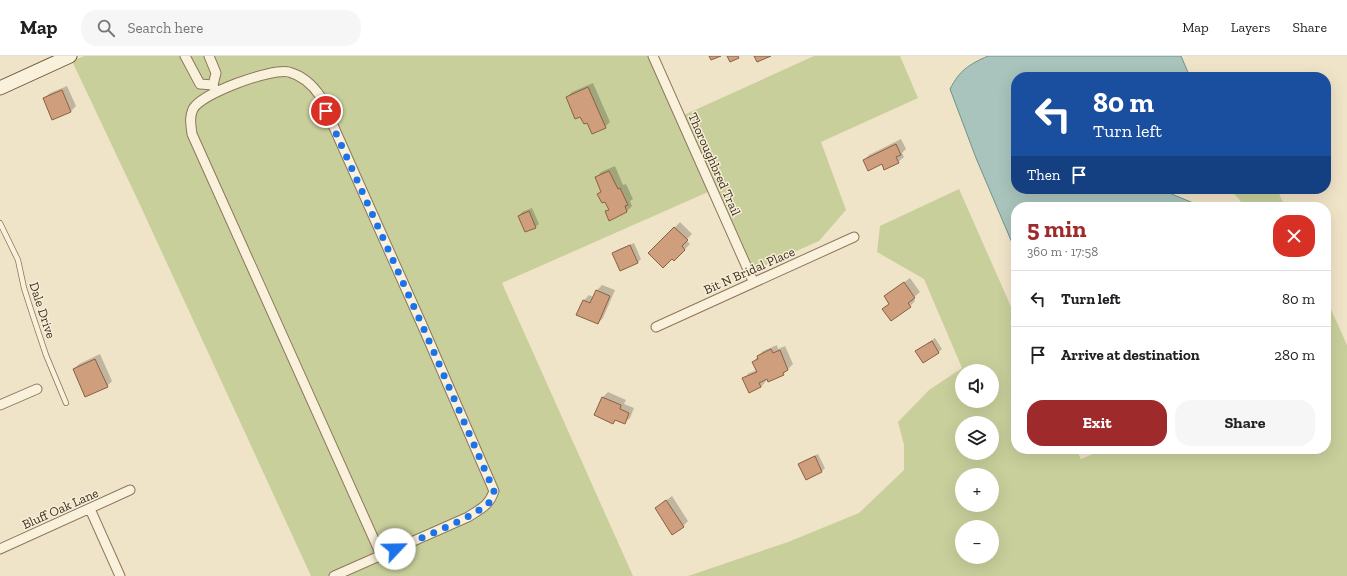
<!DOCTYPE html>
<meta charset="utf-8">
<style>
:root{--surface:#fff;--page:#f6f6f6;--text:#202124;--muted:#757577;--line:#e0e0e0;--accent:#9e2a2b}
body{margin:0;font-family:"Zilla Slab",serif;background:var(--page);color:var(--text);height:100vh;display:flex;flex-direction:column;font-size:15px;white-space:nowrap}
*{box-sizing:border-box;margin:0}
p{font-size:13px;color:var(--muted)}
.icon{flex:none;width:22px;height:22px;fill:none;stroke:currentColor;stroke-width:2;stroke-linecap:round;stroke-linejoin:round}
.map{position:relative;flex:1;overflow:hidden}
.sheet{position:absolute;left:1011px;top:146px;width:320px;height:252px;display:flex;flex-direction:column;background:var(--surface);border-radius:16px;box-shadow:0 4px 16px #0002}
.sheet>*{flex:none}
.hud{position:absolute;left:1011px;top:16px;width:320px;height:122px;border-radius:16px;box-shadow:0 4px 16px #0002;background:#1a4fa0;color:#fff;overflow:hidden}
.buttons{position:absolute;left:955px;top:308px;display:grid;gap:8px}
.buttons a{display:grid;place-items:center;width:44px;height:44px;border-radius:50%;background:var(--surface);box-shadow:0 4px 16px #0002;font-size:20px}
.pin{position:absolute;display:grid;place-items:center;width:34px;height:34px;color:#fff;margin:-17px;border:2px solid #fff;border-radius:50%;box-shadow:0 1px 4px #0007}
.me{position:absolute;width:44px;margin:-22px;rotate:66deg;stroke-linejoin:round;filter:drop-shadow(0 0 3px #0008)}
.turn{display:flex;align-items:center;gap:14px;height:84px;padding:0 16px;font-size:18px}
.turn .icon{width:52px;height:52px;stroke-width:2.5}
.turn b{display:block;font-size:28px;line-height:34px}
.then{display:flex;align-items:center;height:38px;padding:0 16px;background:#0003;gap:8px;font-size:15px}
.round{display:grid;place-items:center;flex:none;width:42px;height:42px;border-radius:16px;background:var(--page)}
.summary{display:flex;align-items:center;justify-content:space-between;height:68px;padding:0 16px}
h1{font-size:24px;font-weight:700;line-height:30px;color:var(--accent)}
.action{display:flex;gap:8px;margin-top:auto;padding:8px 16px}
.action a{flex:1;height:46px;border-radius:16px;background:var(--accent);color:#fff;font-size:16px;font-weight:700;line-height:46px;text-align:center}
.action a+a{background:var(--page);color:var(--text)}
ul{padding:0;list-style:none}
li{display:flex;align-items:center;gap:12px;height:56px;padding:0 16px;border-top:1px solid var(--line)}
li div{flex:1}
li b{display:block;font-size:15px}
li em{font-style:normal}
header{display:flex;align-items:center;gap:24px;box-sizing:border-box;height:56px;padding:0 20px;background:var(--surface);border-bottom:1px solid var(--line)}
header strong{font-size:19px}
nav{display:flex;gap:22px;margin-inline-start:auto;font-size:14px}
.search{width:280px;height:36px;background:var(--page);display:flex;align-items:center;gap:10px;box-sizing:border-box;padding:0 14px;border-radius:16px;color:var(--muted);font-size:15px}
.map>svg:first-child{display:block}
.green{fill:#c9cf9b;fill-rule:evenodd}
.water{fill:#a9c4bc;stroke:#6f938a}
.shadow{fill:#0003}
.building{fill:#cf9f7d;stroke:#8d5f41}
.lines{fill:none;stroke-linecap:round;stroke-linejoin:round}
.service-casing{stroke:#8d765c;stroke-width:6}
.minor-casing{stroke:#8d765c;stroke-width:11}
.secondary-casing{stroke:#6f573f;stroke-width:15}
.service{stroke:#faf1dc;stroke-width:4.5}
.minor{stroke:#faf1dc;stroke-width:9}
.secondary{stroke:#faf1dc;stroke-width:13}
.route{stroke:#1a73e8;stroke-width:7;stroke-dasharray:0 12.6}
.labels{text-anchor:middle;stroke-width:3;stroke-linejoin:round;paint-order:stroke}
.street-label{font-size:13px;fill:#3d2e20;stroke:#f7eed8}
</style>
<header>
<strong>Map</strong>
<div class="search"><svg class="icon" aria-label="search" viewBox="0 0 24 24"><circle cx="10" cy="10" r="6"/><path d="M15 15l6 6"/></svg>Search here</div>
<nav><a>Map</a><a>Layers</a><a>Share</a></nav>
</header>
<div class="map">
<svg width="1347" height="520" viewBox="0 0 1347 520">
<rect width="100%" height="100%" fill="#f0e4c8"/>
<!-- green -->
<path class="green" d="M84 0H648L708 136 502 227 633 520H311L141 151 72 5Z
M814 0H900L918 42 821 86 846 154 819 185 754 214 684 59Z
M959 133 1016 262V393H1076L1081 403 1105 393H1326V242L1347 289V520H688L788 486 859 457 904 414V389L898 366 929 334 962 312 924 223 877 196 880 170ZM962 315H992V345H962ZM962 367H992V397H962ZM962 419H992V449H962ZM962 471H992V501H962Z
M1229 133H1277L1285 151H1244L1239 143Z"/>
<!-- water -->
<path class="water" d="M988 0H1181L1190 21H1016V133H1162L1174 139 1203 151H1016V196L976 102 950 33C960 14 968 9 988 0Z"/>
<!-- shadow -->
<path class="shadow" d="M593 27 610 66 605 71 587 65 581 60 567 41 572 36Z
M67 30 76 50 71 55 53 63 44 42 50 37Z
M901 83 906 93 902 97 904 101 898 106 882 107 864 104 869 99Z
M615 110 623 129 626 128 633 143 630 145 632 150 627 155 610 163 606 156 610 152 606 144 598 138 602 135 596 122 601 116Z
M532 152 539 168 535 171 519 160 522 156Z
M680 166 692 178 686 184 690 188 674 204 672 202 650 197Z
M634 187 641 203 638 206 614 197 617 194Z
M910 222 920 236 913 242 915 245 910 250 883 253 890 247 885 240Z
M602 229 615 234 603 262 598 267 584 244 589 239 593 241 597 234Z
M935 282 942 293 938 297 916 295Z
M777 289 778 293 785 290 793 308 783 318 765 323 766 325 761 331 750 336 744 322 749 317 757 314 753 306 758 300 763 295Z
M100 298 112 325 107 330 74 313 79 308Z
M608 336 626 344 624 348 634 352 630 362 624 367 616 364 613 367 603 341Z
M818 398 825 412 822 415 799 408 803 405Z
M672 440 688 465 683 470 656 452Z"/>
<!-- building -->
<path class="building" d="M709 0H721L711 4Z
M727 0H738L739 2 730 6Z
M754 0H771L757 6Z
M588 31 606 72 592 78 587 67 584 68 580 61 575 63 566 41Z
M62 34 71 56 52 64 43 42Z
M896 88 901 99 896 101 899 107 884 114 882 108 868 115 863 104Z
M609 115 618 133 620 132 628 149 625 150 627 156 609 165 605 155 609 154 605 146 602 147 597 138 601 136 595 121Z
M529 155 536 172 525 176 518 160Z
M674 171 688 184 682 190 685 194 674 205 672 203 663 212 648 197Z
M630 189 638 207 620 215 612 197Z
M904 226 915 242 908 247 911 251 891 265 882 253 889 248 884 240Z
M596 234 610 240 598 268 576 259 583 244 590 247Z
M932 285 939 297 923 307 915 295Z
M771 293 773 297 780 294 788 314 783 317 784 319 768 326 767 323 759 327 761 331 749 337 742 322 757 316 752 306 758 303 757 300Z
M95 303 108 331 85 341 73 313Z
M602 341 621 349 620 353 629 357 625 368 615 364 613 368 594 359Z
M815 400 822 416 806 424 798 408Z
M666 444 684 471 672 479 655 452Z"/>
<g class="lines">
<defs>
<path id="service" d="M0 167 18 204 24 232 32 257 46 299 66 347"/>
<path id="minor" d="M185 0 200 28 213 29
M209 0 216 17 213 29 215 35
M653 0 753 225
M656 271 854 181
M0 349 37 333
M90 453 120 520
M0 493 130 434
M334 520 468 461C480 453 489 450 494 435L423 271 320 40C312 28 303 20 289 16 271 12 202 37 193 53 189 62 191 69 192 78L381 499"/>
<path id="secondary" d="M0 32 70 0"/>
</defs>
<!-- service casing -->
<use href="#service" class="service-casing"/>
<!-- minor casing -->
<use href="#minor" class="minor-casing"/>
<!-- secondary casing -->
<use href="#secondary" class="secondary-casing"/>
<!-- service -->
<use href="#service" class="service"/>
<!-- minor -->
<use href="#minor" class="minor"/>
<!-- secondary -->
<use href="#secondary" class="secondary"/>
</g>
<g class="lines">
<!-- route -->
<path class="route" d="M326 55 423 271 494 435C493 437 492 441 491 444 483 458 414 485 395 493"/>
</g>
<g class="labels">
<!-- street labels -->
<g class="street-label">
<text transform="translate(715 108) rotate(66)" y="5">Thoroughbred Trail</text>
<text transform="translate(749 214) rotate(-24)" y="5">Bit N Bridal Place</text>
<text transform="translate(43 254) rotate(72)" y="5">Dale Drive</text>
<text transform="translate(60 452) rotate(-24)" y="5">Bluff Oak Lane</text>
</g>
</g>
</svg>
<div class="buttons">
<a><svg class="icon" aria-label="sound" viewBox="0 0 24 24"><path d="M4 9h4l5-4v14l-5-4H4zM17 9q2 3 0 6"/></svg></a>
<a><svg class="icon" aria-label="layers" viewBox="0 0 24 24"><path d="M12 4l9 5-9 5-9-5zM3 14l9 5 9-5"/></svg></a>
<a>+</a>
<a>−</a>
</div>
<div class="pin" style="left:326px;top:55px;background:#d93025"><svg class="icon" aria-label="arrive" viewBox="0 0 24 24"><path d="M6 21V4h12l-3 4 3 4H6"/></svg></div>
<svg class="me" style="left:395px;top:493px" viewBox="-20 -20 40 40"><circle r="19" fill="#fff"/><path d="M0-13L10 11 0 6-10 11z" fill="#1a73e8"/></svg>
<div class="hud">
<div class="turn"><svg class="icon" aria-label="left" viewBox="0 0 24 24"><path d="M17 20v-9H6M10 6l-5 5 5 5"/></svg><div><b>80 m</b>Turn left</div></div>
<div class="then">Then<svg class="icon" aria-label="arrive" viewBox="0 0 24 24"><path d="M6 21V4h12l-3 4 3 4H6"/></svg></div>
</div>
<section class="sheet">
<div class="summary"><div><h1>5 min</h1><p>360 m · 17:58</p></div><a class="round" style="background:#d93025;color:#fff"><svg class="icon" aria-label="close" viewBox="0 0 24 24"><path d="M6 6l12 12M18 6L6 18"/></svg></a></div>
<ul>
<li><svg class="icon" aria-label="left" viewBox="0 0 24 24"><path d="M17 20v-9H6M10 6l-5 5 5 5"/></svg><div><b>Turn left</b></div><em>80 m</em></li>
<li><svg class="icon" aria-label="arrive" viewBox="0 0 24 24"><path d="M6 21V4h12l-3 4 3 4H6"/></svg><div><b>Arrive at destination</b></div><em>280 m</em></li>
</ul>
<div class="action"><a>Exit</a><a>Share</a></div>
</section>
</div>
